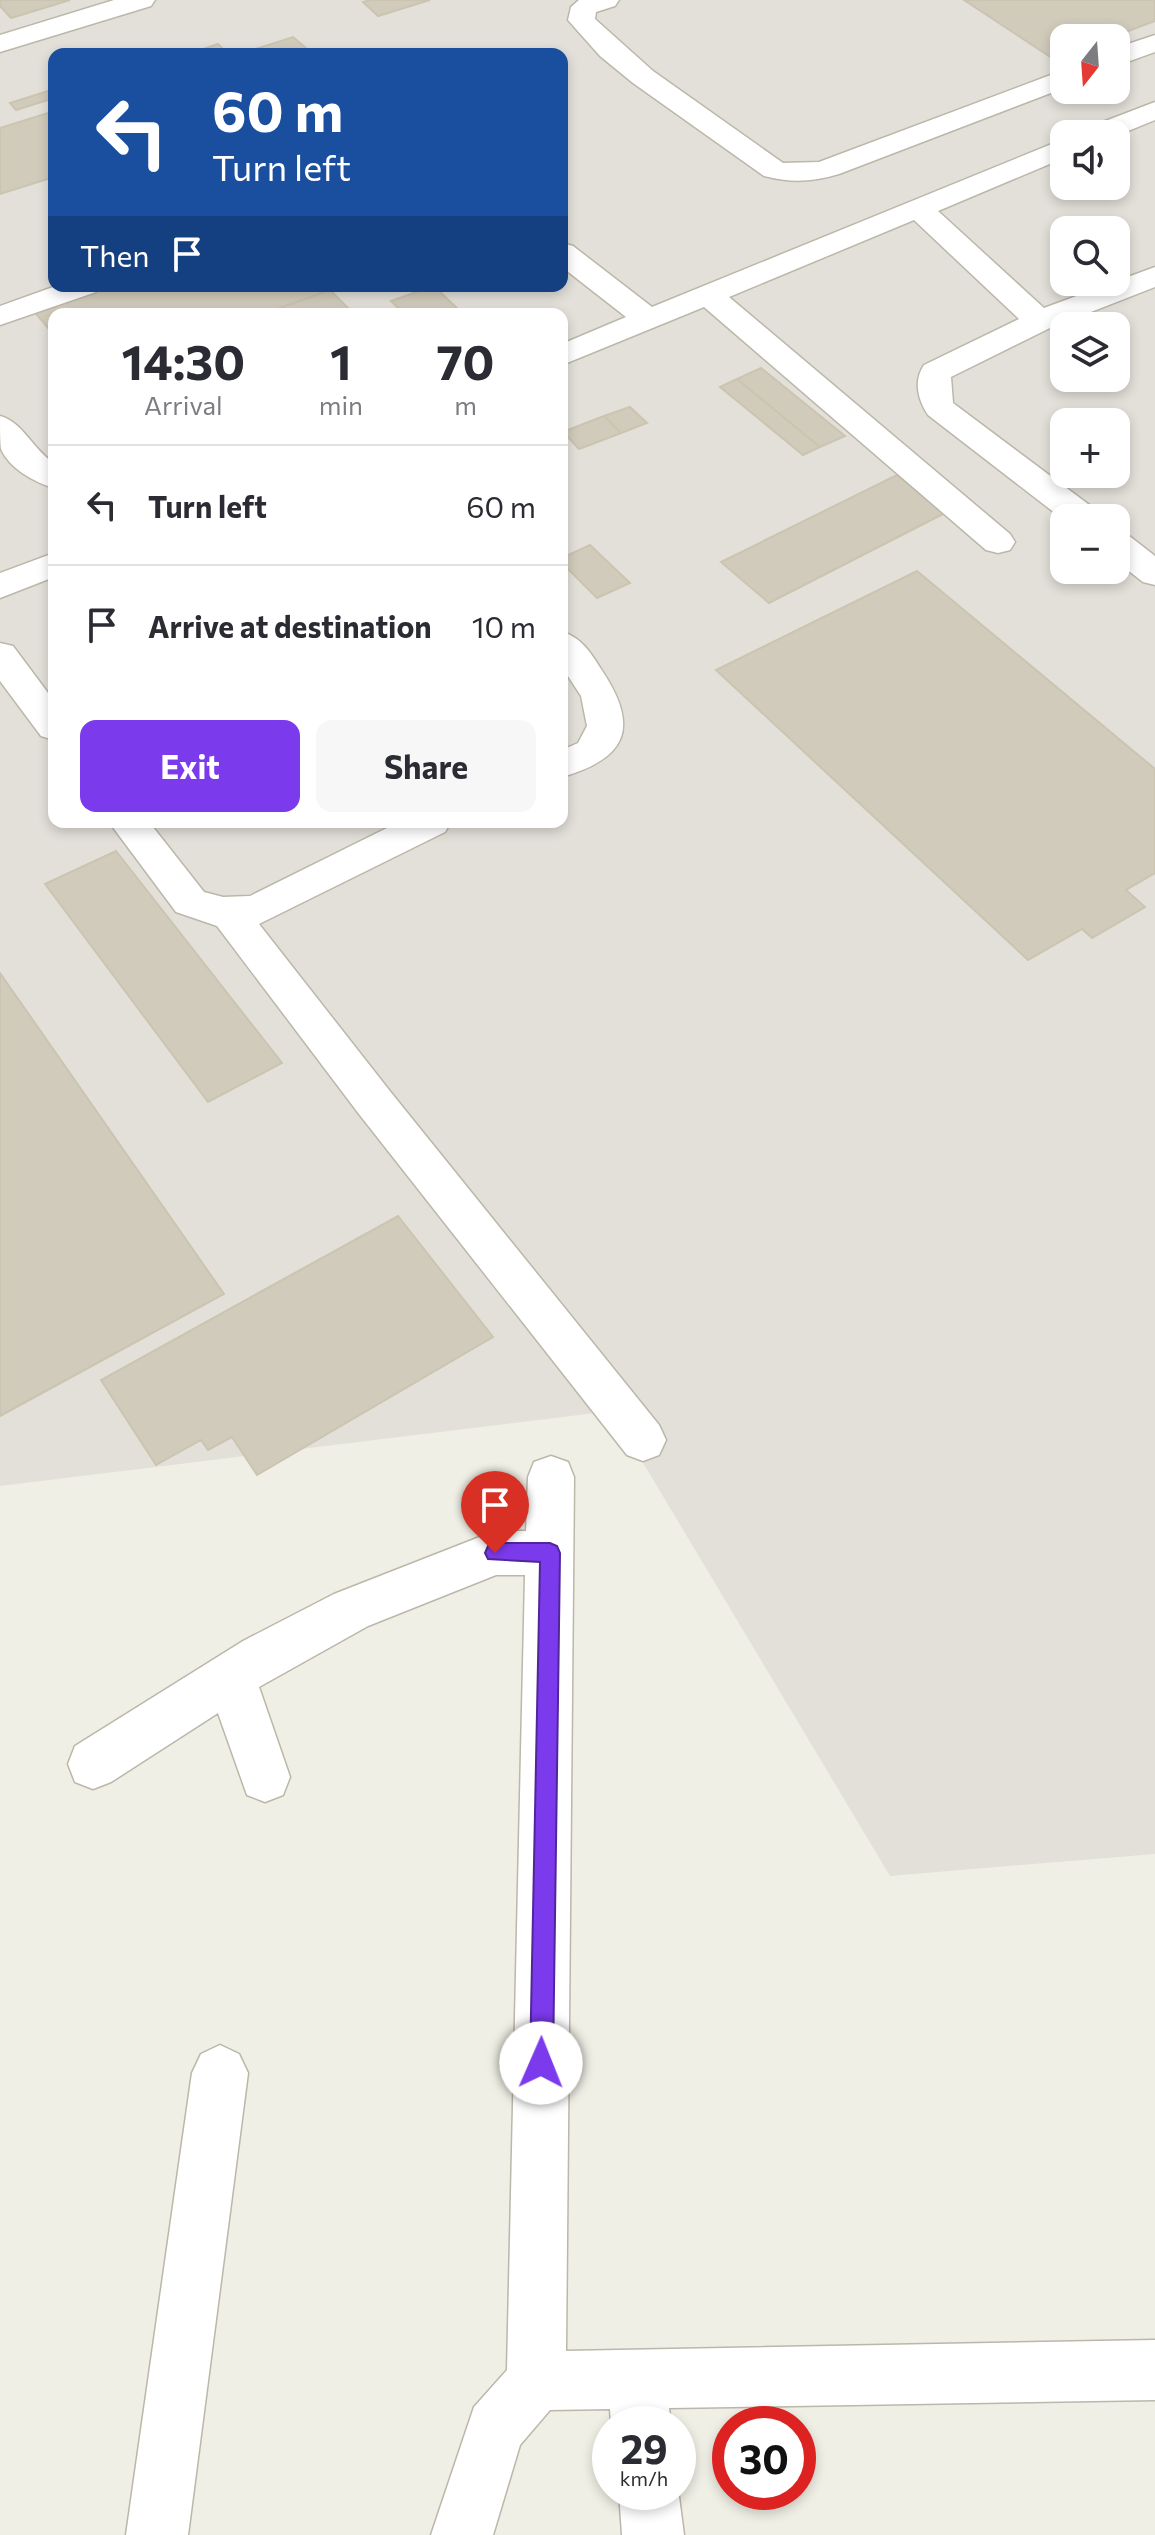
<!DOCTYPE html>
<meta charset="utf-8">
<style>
:root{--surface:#fff;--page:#f7f7f7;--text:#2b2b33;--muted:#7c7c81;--line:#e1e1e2;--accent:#7c3aed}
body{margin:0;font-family:Commissioner,sans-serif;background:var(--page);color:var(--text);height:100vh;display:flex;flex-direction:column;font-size:30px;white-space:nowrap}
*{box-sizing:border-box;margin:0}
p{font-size:26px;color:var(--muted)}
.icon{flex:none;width:44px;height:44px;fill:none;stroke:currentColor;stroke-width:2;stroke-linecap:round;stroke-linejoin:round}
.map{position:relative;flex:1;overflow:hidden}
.sheet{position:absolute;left:48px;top:308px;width:520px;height:520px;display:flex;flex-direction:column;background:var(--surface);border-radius:16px;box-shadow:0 4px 12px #0003}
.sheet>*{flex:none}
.hud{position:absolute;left:48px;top:48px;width:520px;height:244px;border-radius:16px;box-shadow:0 4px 12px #0003;background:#1a4fa0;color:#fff;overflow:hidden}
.needle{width:52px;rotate:197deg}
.tools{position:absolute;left:1050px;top:24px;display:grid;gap:16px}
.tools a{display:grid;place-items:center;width:80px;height:80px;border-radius:16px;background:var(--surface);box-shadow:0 4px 12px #0003;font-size:40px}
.speed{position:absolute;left:592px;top:2406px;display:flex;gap:16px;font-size:40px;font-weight:700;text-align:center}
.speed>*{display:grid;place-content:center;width:104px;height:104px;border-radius:50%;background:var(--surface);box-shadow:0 4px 12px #0003;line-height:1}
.speed small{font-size:20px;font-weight:400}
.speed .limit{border:12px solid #d22;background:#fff;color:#111}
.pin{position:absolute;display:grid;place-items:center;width:68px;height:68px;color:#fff;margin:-82px -34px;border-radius:50% 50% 50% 0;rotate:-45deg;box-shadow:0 0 8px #0007}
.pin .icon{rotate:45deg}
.me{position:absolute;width:88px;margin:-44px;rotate:1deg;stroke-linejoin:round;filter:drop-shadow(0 0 6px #0008)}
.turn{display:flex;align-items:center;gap:28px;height:168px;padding:0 32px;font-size:36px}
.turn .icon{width:104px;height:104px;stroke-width:2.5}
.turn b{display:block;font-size:56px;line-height:68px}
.then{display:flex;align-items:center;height:76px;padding:0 32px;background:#0003;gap:16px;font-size:30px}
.eta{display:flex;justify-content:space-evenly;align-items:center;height:136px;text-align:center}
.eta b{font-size:48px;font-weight:700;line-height:56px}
.action{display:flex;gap:16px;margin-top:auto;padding:16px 32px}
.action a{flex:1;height:92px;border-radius:16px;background:var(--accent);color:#fff;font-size:32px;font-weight:700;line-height:92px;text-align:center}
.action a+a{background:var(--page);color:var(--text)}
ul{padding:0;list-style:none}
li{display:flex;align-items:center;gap:24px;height:120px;padding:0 32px;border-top:2px solid var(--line)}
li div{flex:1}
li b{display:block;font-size:30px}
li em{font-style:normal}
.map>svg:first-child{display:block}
.industrial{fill:#e3e0da;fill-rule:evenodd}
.building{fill:#d1cbbc;stroke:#cbc4b0;stroke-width:2}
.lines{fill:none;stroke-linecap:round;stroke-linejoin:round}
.minor-casing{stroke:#bbb7a9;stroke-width:3}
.minor{fill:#fff;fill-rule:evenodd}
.route{fill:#7c3aed;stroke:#51269a;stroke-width:2}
</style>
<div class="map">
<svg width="1155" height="2535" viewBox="0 0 1155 2535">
<rect width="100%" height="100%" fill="#f0efe5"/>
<!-- industrial -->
<path class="industrial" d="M0 0H1155V1854L890 1876 612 1411 0 1486ZM1064 38H1116V90H1064ZM54 54H562V286H54ZM1064 134H1116V186H1064ZM1064 230H1116V282H1064ZM54 314H562V822H54ZM1064 326H1116V378H1064ZM1064 422H1116V474H1064ZM1064 518H1116V570H1064Z"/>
<!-- building -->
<path class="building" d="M0 0H70L11 18 0 6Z
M370 0H430L378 16 363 2Z
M964 0H1155V21L1110 38H1064V56L1055 60Z
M293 37 313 54H240Z
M218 44 225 51 216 54H189Z
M54 89V98L16 110 10 103Z
M54 111V177L0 194V128Z
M95 286H326L330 290 263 314H54V335L31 308Z
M434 286 463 314H404L391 301Z
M330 290 354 314H263Z
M761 368 845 436 820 447 737 379Z
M737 379 820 447 803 455 720 387Z
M630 407 647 423 621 433 604 416Z
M604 416 621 433 579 449 563 432Z
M897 475 945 513 769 603 721 562Z
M590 545 630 583 597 598 562 563V558Z
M917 571 1155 769V873L1126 890 1145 907 1092 938 1082 929 1028 960 716 670Z
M116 851 282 1063 208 1102 45 884Z
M0 973 224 1294 0 1416Z
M398 1216 493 1337 257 1475 232 1437 208 1450 201 1440 156 1465 101 1380Z"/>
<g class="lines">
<defs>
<path id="minor" d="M114 0H155L151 6 0 52V35Z
M579 0H619L615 6 596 12 595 19 653 71 783 163 819 162 1064 70V88L839 174C812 182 791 183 764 176L633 83 600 56 568 20 571 7Z
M1155 35V52L1116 66V48Z
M1155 102V120L1116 136 1083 134 1087 128Z
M1064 139V158L938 211 1044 308 1155 267V287L1050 328 951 377 953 403 1096 510 1101 518 1064 520 928 415C918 400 913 381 924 365L1019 319 914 220 729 297 1010 534 1015 542 1010 550 998 553 986 550 704 307 562 365V344L626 317 562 267V243L573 246 652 307Z
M56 286H100L96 292 0 325V306Z
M0 416C23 422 33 450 54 463V488C34 482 10 469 1 449 0 441 0 425 0 416Z
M1116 532 1128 535 1155 556V585L1143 582 1116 561Z
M54 553V577L0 598V573Z
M562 632C581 637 591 653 601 669 640 727 628 758 562 777V750L578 743 587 726 581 696 562 667Z
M0 643 13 646 54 701V740L41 736 0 681Z
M109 822H149L204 892 223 897 250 896 399 822H451L445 832 259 924 389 1090 659 1425 666 1440 659 1455 643 1461 627 1455 359 1114 217 926 176 912Z
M551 1456 568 1462 574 1477 566 2351 1155 2340V2400L669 2408 671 2424H611L610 2409 550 2410 520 2445 493 2535H431L474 2407 507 2370 525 1575H496L368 1626 259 1687 290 1777 283 1795 265 1802 247 1795 218 1713 111 1782 93 1789 75 1782 68 1764 75 1746 243 1641 334 1594 495 1531H526L528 1477 534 1462Z
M220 2045 239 2054 248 2073 188 2535H126L192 2073 201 2054Z
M678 2489 684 2535H622L619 2492H678Z"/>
</defs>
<!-- minor casing -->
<use href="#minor" class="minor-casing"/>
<!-- minor -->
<use href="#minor" class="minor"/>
</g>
<!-- route -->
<path class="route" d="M495 1543H550L557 1546 560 1553 553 2063 549 2071 541 2074 533 2071 530 2063 540 1562 488 1559 485 1553 488 1546Z"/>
</svg>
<div class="tools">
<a><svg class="needle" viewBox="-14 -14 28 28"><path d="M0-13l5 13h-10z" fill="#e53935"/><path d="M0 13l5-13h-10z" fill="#7c7c81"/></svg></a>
<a><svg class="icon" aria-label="sound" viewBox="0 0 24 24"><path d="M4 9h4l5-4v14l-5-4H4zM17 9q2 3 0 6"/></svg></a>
<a><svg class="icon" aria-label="search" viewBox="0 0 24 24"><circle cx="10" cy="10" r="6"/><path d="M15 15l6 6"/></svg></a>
<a><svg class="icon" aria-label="layers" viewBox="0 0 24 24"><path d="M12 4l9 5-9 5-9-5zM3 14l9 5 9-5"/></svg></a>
<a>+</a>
<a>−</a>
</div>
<div class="speed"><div>29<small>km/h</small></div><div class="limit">30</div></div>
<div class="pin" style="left:495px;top:1553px;background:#d93025"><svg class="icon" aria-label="arrive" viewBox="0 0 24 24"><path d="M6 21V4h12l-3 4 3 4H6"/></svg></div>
<svg class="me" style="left:541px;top:2063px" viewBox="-20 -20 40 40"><circle r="19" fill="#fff"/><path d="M0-13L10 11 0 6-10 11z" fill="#7c3aed"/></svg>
<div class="hud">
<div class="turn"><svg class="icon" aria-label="left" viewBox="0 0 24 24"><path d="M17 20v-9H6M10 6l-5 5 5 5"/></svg><div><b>60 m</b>Turn left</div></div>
<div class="then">Then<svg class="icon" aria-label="arrive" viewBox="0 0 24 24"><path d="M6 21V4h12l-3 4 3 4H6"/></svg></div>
</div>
<section class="sheet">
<div class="eta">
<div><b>14:30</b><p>Arrival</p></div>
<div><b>1</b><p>min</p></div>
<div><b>70</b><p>m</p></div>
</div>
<ul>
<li><svg class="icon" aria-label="left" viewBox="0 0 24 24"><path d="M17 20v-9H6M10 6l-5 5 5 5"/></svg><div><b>Turn left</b></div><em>60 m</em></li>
<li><svg class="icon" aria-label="arrive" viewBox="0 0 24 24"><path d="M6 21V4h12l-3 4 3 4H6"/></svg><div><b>Arrive at destination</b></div><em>10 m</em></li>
</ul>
<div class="action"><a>Exit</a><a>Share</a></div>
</section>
</div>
